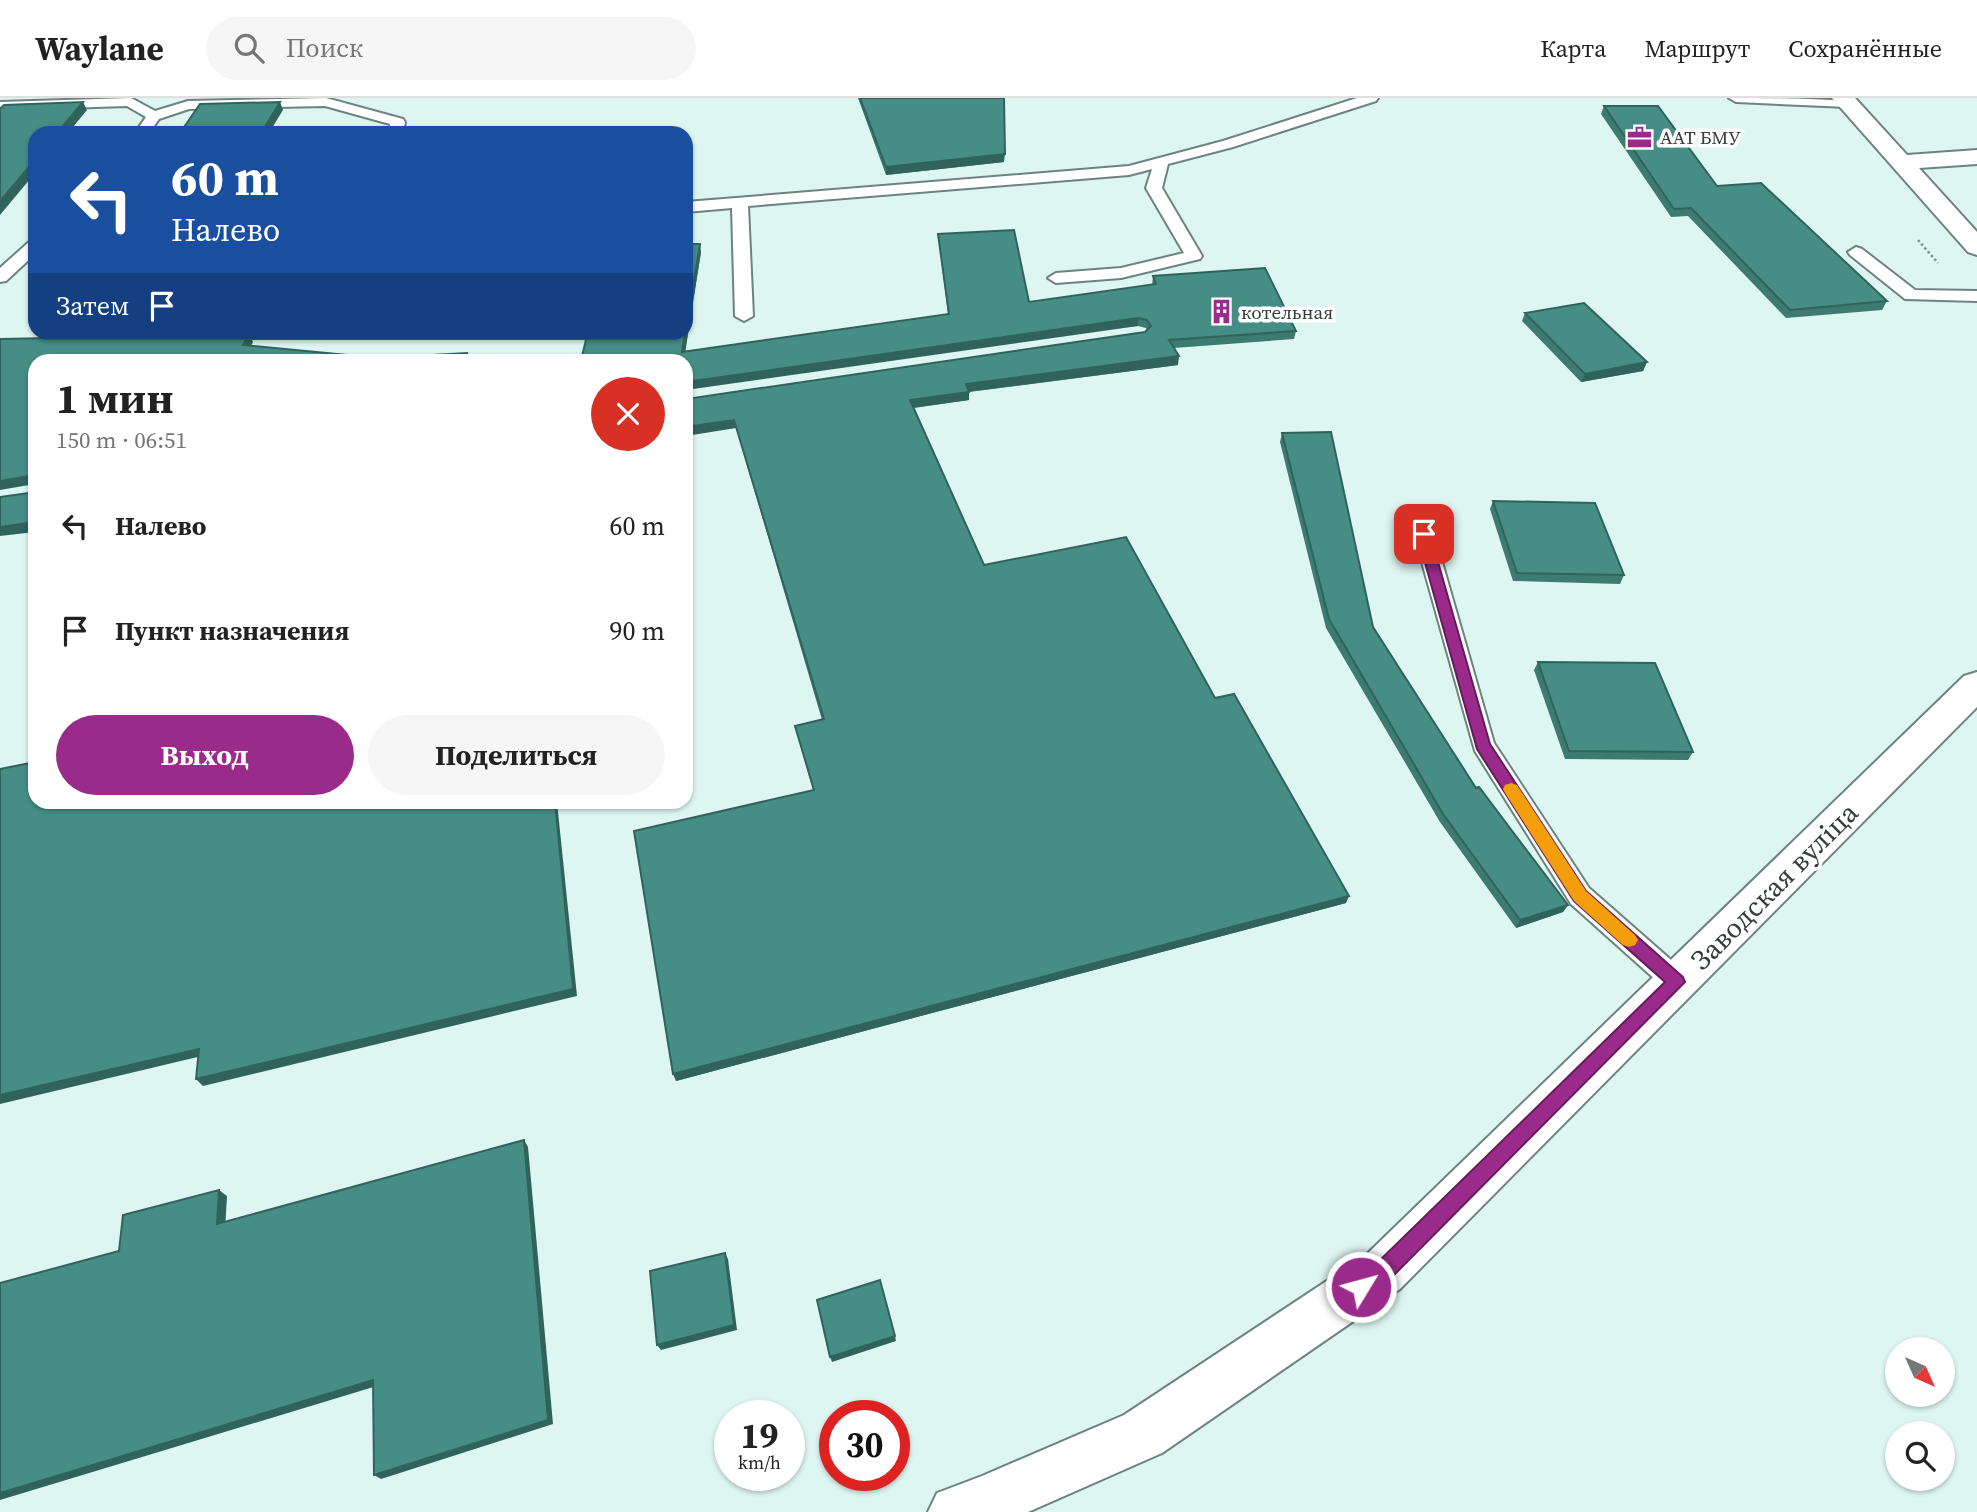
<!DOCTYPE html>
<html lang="ru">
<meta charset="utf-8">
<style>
:root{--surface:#fff;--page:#f6f6f6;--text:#222;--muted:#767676;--line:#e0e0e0;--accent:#9b2b8a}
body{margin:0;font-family:"Source Serif 4",serif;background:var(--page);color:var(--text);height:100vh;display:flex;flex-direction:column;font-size:26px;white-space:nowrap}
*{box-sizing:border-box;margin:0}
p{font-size:23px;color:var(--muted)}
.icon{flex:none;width:38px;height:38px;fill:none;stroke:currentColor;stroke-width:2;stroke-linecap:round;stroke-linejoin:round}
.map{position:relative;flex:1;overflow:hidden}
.drawer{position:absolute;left:28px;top:256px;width:665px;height:455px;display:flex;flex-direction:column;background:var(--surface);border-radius:21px;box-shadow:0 2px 5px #0004}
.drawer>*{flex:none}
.top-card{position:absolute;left:28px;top:28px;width:665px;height:214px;border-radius:21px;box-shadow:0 2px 5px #0004;background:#1a4fa0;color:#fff;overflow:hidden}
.needle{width:46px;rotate:135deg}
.buttons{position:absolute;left:1885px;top:1239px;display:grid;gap:14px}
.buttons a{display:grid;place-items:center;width:70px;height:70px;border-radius:50%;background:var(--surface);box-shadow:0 2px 5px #0004;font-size:35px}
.speed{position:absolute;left:714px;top:1302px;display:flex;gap:14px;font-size:35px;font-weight:700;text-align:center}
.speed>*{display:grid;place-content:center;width:91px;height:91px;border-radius:50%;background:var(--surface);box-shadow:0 2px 5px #0004;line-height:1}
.speed small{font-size:18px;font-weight:400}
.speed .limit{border:10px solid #d22;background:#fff;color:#111}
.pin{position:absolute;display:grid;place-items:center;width:60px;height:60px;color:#fff;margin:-30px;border-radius:14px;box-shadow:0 4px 10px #0006}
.me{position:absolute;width:77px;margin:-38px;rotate:53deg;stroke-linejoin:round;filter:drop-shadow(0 0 5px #0008)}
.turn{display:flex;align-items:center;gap:24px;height:147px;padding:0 28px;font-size:32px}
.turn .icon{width:91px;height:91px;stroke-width:2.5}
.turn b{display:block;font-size:49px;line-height:60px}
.then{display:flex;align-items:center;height:66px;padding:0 28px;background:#0003;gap:14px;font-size:26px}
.round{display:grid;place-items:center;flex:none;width:74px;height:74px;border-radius:37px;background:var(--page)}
.headline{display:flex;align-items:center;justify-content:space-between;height:119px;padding:0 28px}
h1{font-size:42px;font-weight:700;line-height:52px}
.button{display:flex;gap:14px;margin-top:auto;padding:14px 28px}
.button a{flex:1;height:80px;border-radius:42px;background:var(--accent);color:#fff;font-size:28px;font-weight:700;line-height:80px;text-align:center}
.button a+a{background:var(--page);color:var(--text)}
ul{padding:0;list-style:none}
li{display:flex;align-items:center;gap:21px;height:105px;padding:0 28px}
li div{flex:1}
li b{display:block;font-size:26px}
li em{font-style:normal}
header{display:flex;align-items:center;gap:42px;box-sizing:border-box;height:98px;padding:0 35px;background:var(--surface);border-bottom:2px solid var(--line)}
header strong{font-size:33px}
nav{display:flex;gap:38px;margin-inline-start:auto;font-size:24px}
.search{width:490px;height:63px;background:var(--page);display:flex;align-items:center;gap:18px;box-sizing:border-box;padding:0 24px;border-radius:38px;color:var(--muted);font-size:26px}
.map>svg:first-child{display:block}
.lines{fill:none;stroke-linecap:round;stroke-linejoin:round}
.lane-casing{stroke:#6d8380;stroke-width:4}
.street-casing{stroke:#6d8380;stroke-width:4}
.secondary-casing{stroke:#6d8380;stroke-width:4}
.path{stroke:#82928f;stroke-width:2.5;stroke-dasharray:2.5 2.5;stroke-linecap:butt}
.lane{fill:#fff;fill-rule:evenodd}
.street{fill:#fff;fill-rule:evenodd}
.secondary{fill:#fff;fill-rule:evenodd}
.wall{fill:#3c7a72}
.shaded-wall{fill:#31635d}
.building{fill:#468e85;stroke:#31635d;stroke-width:2}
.route{fill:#9b2b8a;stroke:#651c5a;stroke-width:2}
.slow{fill:#f59e0b}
.labels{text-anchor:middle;stroke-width:7;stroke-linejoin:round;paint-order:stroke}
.far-poi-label{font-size:19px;fill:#343d3b;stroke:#fff;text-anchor:start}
.near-street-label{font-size:28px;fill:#343d3b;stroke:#fff}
</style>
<header>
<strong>Waylane</strong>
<div class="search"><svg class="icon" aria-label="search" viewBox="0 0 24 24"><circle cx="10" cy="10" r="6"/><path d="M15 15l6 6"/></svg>Поиск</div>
<nav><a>Карта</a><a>Маршрут</a><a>Сохранённые</a></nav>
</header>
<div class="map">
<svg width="1977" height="1414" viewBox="0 0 1977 1414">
<rect width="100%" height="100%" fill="#def6f2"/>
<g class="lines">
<defs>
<path id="lane" d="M131 0 155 13 188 3 326 0 403 21 405 24 403 35H389L390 26 325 8 189 11 159 21 149 35H135L146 19 127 8 0 12V4Z
M1357 0H1378L1376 3 1233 49 1168 66 1162 90 1202 158 1200 161 1121 180 1056 185 1048 180 1056 175 1121 170 1184 155 1146 90 1152 71 1129 77 748 108 753 218 744 223 735 218 732 110 686 114V104L1129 68 1223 43Z
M1729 0C1750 0 1843 0 1854 5L1847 9 1736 4Z
M35 142V156L6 183 0 184V170L29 144Z
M1856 149 1862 151 1915 192 1977 193V203L1905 201 1850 157 1848 154Z
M1424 429 1431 431 1434 436 1494 645 1589 790 1687 876 1691 884 1687 892 1677 896 1667 892 1571 806 1475 653 1414 436 1417 431Z"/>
<path id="street" d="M1977 574V609L1400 1191 1162 1355 1028 1414H928L937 1395 982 1378 1124 1317 1366 1157 1964 578Z"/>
<path id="secondary" d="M1832 0H1855L1907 57 1977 52V66L1919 70 1977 134V157L1968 154Z"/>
</defs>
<!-- lane casing -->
<use href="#lane" class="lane-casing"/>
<!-- street casing -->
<use href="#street" class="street-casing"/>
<!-- secondary casing -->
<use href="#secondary" class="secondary-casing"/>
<!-- path -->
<path class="path" d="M1918 142 1938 165"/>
<!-- lane -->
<use href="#lane" class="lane"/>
<!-- street -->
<use href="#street" class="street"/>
<!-- secondary -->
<use href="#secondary" class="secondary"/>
</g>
<!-- wall -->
<path class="wall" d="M858 0H1004V64L886 77Z
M1604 8 1717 88 1887 203 1882 212 1786 220 1688 118 1671 119 1601 16Z
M938 136 1029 204 1152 187 1153 178 1296 233 1294 241 1174 250 1178 267 969 294V302L914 310 984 467 1215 600 1346 805 676 983 813 692 795 628 822 622 736 330 686 301 1145 234 1147 232 1146 230 1138 228 581 262 701 154 685 253 948 216Z
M1525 215 1647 264 1643 273 1581 284 1522 223Z
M1282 335 1373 529 1476 690 1568 807 1563 814 1516 830 1440 724 1326 530 1280 344Z
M1493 403 1624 477 1620 486 1513 483 1490 411Z
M1538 564 1693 654 1688 662 1565 661 1534 572Z"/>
<!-- shaded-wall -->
<path class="shaded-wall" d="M83 4 87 12 68 35H57Z
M280 4 283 12 269 35H261Z
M1005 56 1004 64 886 77V69Z
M35 62V75L0 117V103Z
M700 146 701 154 684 262 682 254Z
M1138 220V228L686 292V284Z
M249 236 253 244 247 256 243 247Z
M1179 258 1178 267 966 294V286Z
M1647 264 1643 273 1581 284 1585 276Z
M969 294V302L911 310 910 302Z
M734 322 736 330 686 338V329Z
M29 378 35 386 0 392V383Z
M35 424V434L0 438V429Z
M555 704H557L577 898 203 988 196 981Z
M1349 798 1346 805 676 983 673 976Z
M1568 807 1563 814 1516 830 1520 822Z
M199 951 206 957 0 1006V997Z
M524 1042 528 1049 553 1326 381 1381 374 1377Z
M219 1092 227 1098 225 1132 217 1126Z
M725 1155 728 1161 737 1232 661 1252 657 1247Z
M895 1238 896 1243 832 1264 830 1259Z
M373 1282 380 1287 0 1402V1395Z"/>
<!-- building -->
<path class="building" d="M860 0H1004L1005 56 886 69Z
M83 4 57 35H35V62L0 103V11L4 7Z
M280 4 261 35H180L200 6Z
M1604 8H1658L1717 88 1761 85 1887 203 1790 212 1691 110 1674 111Z
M1014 132 1029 204 1156 186 1153 178 1265 170 1296 233 1169 242 1179 258 966 286 969 294 910 302 984 467 1126 439 1215 600 1234 596 1349 798 673 976 634 733 814 692 795 628 824 621 734 322 686 329V301L1145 234 1151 228 1147 222 1138 220 686 284V262H581L588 234H685L682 254 949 216 938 136Z
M686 146H700L686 231Z
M1584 205 1647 264 1585 276 1525 215Z
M249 236 243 247 399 262H35V424L0 429V399L29 395 32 393V381L29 378 0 383V241Z
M467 255 465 262H413L415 258Z
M1331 334 1373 529 1476 690 1479 689 1568 807 1520 822 1443 716 1329 521 1282 335Z
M1493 403 1595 405 1624 477 1517 475Z
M1538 564 1655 565 1693 654 1569 653Z
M35 664V704H555L573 891 196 981 199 951 0 997V671Z
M524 1042 548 1322 374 1377 373 1282 0 1395V1185L119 1153 123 1117 219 1092 217 1126Z
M725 1155 734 1227 657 1247 650 1173Z
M880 1182 895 1238 830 1259 817 1202Z"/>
<!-- route -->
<path class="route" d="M1424 431 1430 436 1490 646 1586 793 1683 879 1685 884 1390 1181 1361 1199 1354 1196 1351 1189 1354 1181 1375 1167 1665 884 1574 803 1477 651 1417 436Z"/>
<!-- slow -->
<path class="slow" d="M1511 685 1517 687 1586 793 1635 837 1638 842 1635 847 1629 849 1623 847 1574 803 1505 695 1503 691 1505 687Z"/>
<!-- icons -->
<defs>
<symbol id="office-bare" viewBox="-9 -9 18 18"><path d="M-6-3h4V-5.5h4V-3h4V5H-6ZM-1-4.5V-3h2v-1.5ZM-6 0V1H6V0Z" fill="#9b2b8a" stroke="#fff" stroke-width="2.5" paint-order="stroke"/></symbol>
<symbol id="building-bare" viewBox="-9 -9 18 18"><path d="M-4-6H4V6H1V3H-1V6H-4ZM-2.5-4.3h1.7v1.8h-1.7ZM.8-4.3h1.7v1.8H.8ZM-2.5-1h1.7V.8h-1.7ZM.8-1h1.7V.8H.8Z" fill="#9b2b8a" stroke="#fff" stroke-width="2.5" paint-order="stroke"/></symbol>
</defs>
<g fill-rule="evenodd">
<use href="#office-bare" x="1622" y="22" width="35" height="35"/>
<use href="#building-bare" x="1204" y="196" width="35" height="35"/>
</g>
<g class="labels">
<!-- far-poi labels -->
<g class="far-poi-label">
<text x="1660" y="46">ААТ БМУ</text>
<text x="1241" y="221">котельная</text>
</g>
<!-- near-street labels -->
<g class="near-street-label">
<text transform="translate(1774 788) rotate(-45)" y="10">Заводская вуліца</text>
</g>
</g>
</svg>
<div class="buttons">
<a><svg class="needle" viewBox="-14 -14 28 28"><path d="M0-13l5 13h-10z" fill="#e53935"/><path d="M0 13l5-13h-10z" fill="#767676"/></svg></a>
<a><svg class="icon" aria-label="search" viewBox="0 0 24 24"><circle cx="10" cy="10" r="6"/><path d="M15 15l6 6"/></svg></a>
</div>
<div class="speed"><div>19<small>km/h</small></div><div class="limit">30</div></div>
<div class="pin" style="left:1424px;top:436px;background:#d93025"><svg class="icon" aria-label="arrive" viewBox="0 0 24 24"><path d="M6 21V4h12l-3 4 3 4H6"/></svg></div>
<svg class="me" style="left:1361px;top:1189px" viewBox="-20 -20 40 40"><circle r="17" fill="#9b2b8a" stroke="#fff" stroke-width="3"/><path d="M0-11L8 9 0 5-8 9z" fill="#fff"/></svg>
<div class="top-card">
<div class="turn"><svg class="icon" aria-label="left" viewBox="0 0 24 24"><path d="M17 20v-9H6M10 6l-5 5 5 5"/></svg><div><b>60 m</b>Налево</div></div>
<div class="then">Затем<svg class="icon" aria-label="arrive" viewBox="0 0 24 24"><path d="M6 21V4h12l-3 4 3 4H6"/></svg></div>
</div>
<section class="drawer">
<div class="headline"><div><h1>1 мин</h1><p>150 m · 06:51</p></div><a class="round" style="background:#d93025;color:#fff"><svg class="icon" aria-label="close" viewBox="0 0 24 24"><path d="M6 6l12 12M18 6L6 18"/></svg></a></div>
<ul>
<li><svg class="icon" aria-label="left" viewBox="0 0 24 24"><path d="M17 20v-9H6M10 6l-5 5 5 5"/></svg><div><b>Налево</b></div><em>60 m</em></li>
<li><svg class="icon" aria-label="arrive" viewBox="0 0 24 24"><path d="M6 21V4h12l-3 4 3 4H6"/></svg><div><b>Пункт назначения</b></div><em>90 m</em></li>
</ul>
<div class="button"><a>Выход</a><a>Поделиться</a></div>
</section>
</div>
